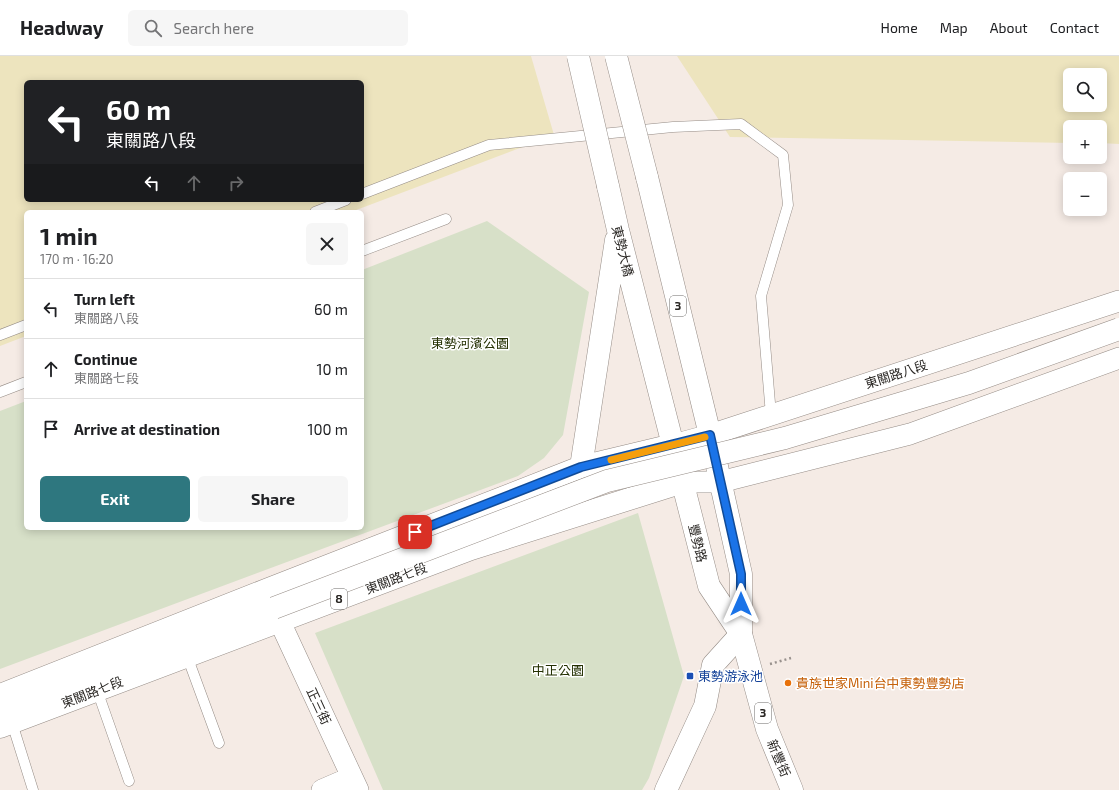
<!DOCTYPE html>
<meta charset="utf-8">
<style>
:root{--surface:#fff;--page:#f6f6f6;--text:#202124;--muted:#757577;--line:#e0e0e0;--accent:#2e777f}
body{margin:0;font-family:"Exo 2","Noto Sans TC",sans-serif;background:var(--page);color:var(--text);height:100vh;display:flex;flex-direction:column;font-size:15px;white-space:nowrap}
*{box-sizing:border-box;margin:0}
p{font-size:13px;color:var(--muted)}
.icon{flex:none;width:22px;height:22px;fill:none;stroke:currentColor;stroke-width:2;stroke-linecap:round;stroke-linejoin:round}
.map{position:relative;flex:1;overflow:hidden}
.details{position:absolute;left:24px;top:154px;width:340px;height:320px;display:flex;flex-direction:column;background:var(--surface);border-radius:6px;box-shadow:0 2px 10px #0003}
.details>*{flex:none}
.banner{position:absolute;left:24px;top:24px;width:340px;height:122px;border-radius:6px;box-shadow:0 2px 10px #0003;background:#202124;color:#fff;overflow:hidden}
.fabs{position:absolute;left:1063px;top:12px;display:grid;gap:8px}
.fabs a{display:grid;place-items:center;width:44px;height:44px;border-radius:6px;background:var(--surface);box-shadow:0 2px 10px #0003;font-size:20px}
.pin{position:absolute;display:grid;place-items:center;width:34px;height:34px;color:#fff;margin:-17px;border-radius:8px;box-shadow:0 2px 6px #0006}
.me{position:absolute;width:44px;margin:-22px;rotate:0deg;stroke-linejoin:round;filter:drop-shadow(0 0 3px #0008)}
.turn{display:flex;align-items:center;gap:14px;height:84px;padding:0 16px;font-size:18px}
.turn .icon{width:52px;height:52px;stroke-width:2.5}
.turn b{display:block;font-size:28px;line-height:34px}
.lanes{display:flex;align-items:center;height:38px;padding:0 16px;background:#0003;justify-content:center;gap:20px;direction:ltr}
.lanes .off{opacity:.35}
.round{display:grid;place-items:center;flex:none;width:42px;height:42px;border-radius:6px;background:var(--page)}
.headline{display:flex;align-items:center;justify-content:space-between;height:68px;padding:0 16px}
h1{font-size:24px;font-weight:700;line-height:30px}
.button{display:flex;gap:8px;margin-top:auto;padding:8px 16px}
.button a{flex:1;height:46px;border-radius:6px;background:var(--accent);color:#fff;font-size:16px;font-weight:700;line-height:46px;text-align:center}
.button a+a{background:var(--page);color:var(--text)}
ul{padding:0;list-style:none}
li{display:flex;align-items:center;gap:12px;height:60px;padding:0 16px;border-top:1px solid var(--line)}
li div{flex:1}
li b{display:block;font-size:15px}
li em{font-style:normal}
header{display:flex;align-items:center;gap:24px;box-sizing:border-box;height:56px;padding:0 20px;background:var(--surface);border-bottom:1px solid var(--line)}
header strong{font-size:19px}
nav{display:flex;gap:22px;margin-inline-start:auto;font-size:14px}
.search{width:280px;height:36px;background:var(--page);display:flex;align-items:center;gap:10px;box-sizing:border-box;padding:0 14px;border-radius:6px;color:var(--muted);font-size:15px}
.map>svg:first-child{display:block}
.green{fill:#d7e0c8}
.sand{fill:#ede4be;fill-rule:evenodd}
.lines{fill:none;stroke-linecap:round;stroke-linejoin:round}
.lane-casing{stroke:#958c86;stroke-width:11}
.street-casing{stroke:#958c86;stroke-width:22}
.secondary-casing{stroke:#958c86;stroke-width:23}
.primary-casing{stroke:#958c86;stroke-width:23}
.highway-casing{stroke:#958c86;stroke-width:23}
.path{stroke:#98918d;stroke-width:2.5;stroke-dasharray:2 3;stroke-linecap:butt}
.lane{stroke:#fff;stroke-width:10}
.street{stroke:#fff;stroke-width:21}
.secondary{stroke:#fff;stroke-width:22}
.primary{stroke:#fff;stroke-width:22}
.highway{stroke:#fff;stroke-width:22}
.primary-bridge-casing{stroke:#958c86;stroke-width:23;stroke-linecap:butt}
.highway-bridge-casing{stroke:#958c86;stroke-width:23;stroke-linecap:butt}
.primary-bridge{stroke:#fff;stroke-width:22}
.highway-bridge{stroke:#fff;stroke-width:22}
.route-casing{stroke:#114b97;stroke-width:10}
.route{stroke:#1a73e8;stroke-width:7}
.slow{stroke:#f59e0b;stroke-width:7}
.transit-dot{fill:#1a4fb4;stroke:#fff;stroke-width:1.5}
.food-dot{fill:#e8710a;stroke:#fff;stroke-width:1.5}
.labels{text-anchor:middle;stroke-width:3;stroke-linejoin:round;paint-order:stroke}
.shield{fill:#fff;stroke:#6a6866;stroke-width:1}
.shield-label{font-size:12px;font-weight:bold;fill:#2a2724}
.street-label{font-size:13px;fill:#2a2724;stroke:#fff}
.park-label{font-size:13px;fill:#243002;stroke:#fff}
.transit-label{font-size:13px;fill:#164399;stroke:#fff;text-anchor:start}
.food-label{font-size:13px;fill:#c56008;stroke:#fff;text-anchor:start}
</style>
<header>
<strong>Headway</strong>
<div class="search"><svg class="icon" aria-label="search" viewBox="0 0 24 24"><circle cx="10" cy="10" r="6"/><path d="M15 15l6 6"/></svg>Search here</div>
<nav><a>Home</a><a>Map</a><a>About</a><a>Contact</a></nav>
</header>
<div class="map">
<svg width="1119" height="734" viewBox="0 0 1119 734">
<rect width="100%" height="100%" fill="#f5ebe5"/>
<!-- green -->
<path class="green" d="M487 165 589 236 563 379 544 402 518 420 0 613V355L26 345V472H362V214Z
M638 457 684 620 649 722 642 734H383L315 577Z"/>
<!-- sand -->
<path class="sand" d="M0 0H531L554 79 351 156H26V280L0 290ZM26 26H362V144H26Z
M677 0H1119V88L1100 87V71H1070V87L730 81ZM1070 19H1100V49H1070Z"/>
<g class="lines">
<defs>
<path id="lane" d="M362 138 489 89 673 71 741 68 783 99 788 149 761 240 771 359
M315 156 346 144
M362 195 446 163
M0 279 26 269
M0 336 26 326
M187 600 219 687
M97 634 129 725
M12 667 33 734"/>
<path id="street" d="M673 389 710 379 1119 245
M683 426H720L910 378 1119 302
M280 566 358 734
M322 734 352 721"/>
<path id="secondary" d="M666 734 705 650 713 609 741 578"/>
<path id="primary" d="M647 121 710 379 741 518V578L767 673 792 734
M608 130 618 174 709 530 741 578
M581 411 616 184
M0 639 266 534 581 411 673 389
M0 671 471 493 683 426"/>
<path id="highway" d="M0 657 274 552"/>
</defs>
<!-- lane casing -->
<use href="#lane" class="lane-casing"/>
<!-- street casing -->
<use href="#street" class="street-casing"/>
<!-- secondary casing -->
<use href="#secondary" class="secondary-casing"/>
<!-- primary casing -->
<use href="#primary" class="primary-casing"/>
<!-- highway casing -->
<use href="#highway" class="highway-casing"/>
<!-- path -->
<path class="path" d="M770 608 791 602"/>
<!-- lane -->
<use href="#lane" class="lane"/>
<!-- street -->
<use href="#street" class="street"/>
<!-- secondary -->
<use href="#secondary" class="secondary"/>
<!-- primary -->
<use href="#primary" class="primary"/>
<!-- highway -->
<use href="#highway" class="highway"/>
<defs>
<path id="primary-bridge" d="M578 0 608 130
M616 0 647 121"/>
<path id="highway-bridge" d="M274 552 607 425 785 382 969 327 1119 273"/>
</defs>
<!-- primary-bridge casing -->
<use href="#primary-bridge" class="primary-bridge-casing"/>
<!-- highway-bridge casing -->
<use href="#highway-bridge" class="highway-bridge-casing"/>
<!-- primary-bridge -->
<use href="#primary-bridge" class="primary-bridge"/>
<!-- highway-bridge -->
<use href="#highway-bridge" class="highway-bridge"/>
</g>
<g class="lines">
<defs>
<path id="route" d="M415 476 581 411 710 379 741 518V548"/>
</defs>
<!-- route casing -->
<use href="#route" class="route-casing"/>
<!-- route -->
<use href="#route" class="route"/>
<!-- slow -->
<path class="slow" d="M611 404 705 381"/>
</g>
<!-- markers -->
<rect class="transit-dot" x="686" y="616" width="8" height="8" rx="2"/>
<circle class="food-dot" cx="788" cy="627" r="4"/>
<g class="labels">
<!-- shield labels -->
<g class="shield">
<rect x="670" y="240" width="16" height="20" rx="3"/>
<rect x="331" y="533" width="16" height="20" rx="3"/>
<rect x="755" y="647" width="16" height="20" rx="3"/>
</g>
<g class="shield-label">
<text x="678" y="254">3</text>
<text x="339" y="547">8</text>
<text x="763" y="661">3</text>
</g>
<!-- street labels -->
<g class="street-label">
<text transform="translate(623 195) rotate(76)" y="5">東勢大橋</text>
<text transform="translate(896 318) rotate(-18)" y="5">東關路八段</text>
<text transform="translate(698 487) rotate(76)" y="5">豐勢路</text>
<text transform="translate(396 522) rotate(-21)" y="5">東關路七段</text>
<text transform="translate(92 636) rotate(-21)" y="5">東關路七段</text>
<text transform="translate(319 650) rotate(65)" y="5">正三街</text>
<text transform="translate(779 702) rotate(67)" y="5">新豐街</text>
</g>
<!-- park labels -->
<g class="park-label">
<text x="470" y="292">東勢河濱公園</text>
<text x="558" y="619">中正公園</text>
</g>
<!-- transit labels -->
<g class="transit-label">
<text x="698" y="625">東勢游泳池</text>
</g>
<!-- food labels -->
<g class="food-label">
<text x="796" y="632">貴族世家Mini台中東勢豐勢店</text>
</g>
</g>
</svg>
<div class="fabs">
<a><svg class="icon" aria-label="search" viewBox="0 0 24 24"><circle cx="10" cy="10" r="6"/><path d="M15 15l6 6"/></svg></a>
<a>+</a>
<a>−</a>
</div>
<div class="pin" style="left:415px;top:476px;background:#d93025"><svg class="icon" aria-label="arrive" viewBox="0 0 24 24"><path d="M6 21V4h12l-3 4 3 4H6"/></svg></div>
<svg class="me" style="left:741px;top:548px" viewBox="-20 -20 40 40"><path d="M0-17L14 15 0 8-14 15z" fill="#1a73e8" stroke="#fff" stroke-width="4"/></svg>
<div class="banner">
<div class="turn"><svg class="icon" aria-label="left" viewBox="0 0 24 24"><path d="M17 20v-9H6M10 6l-5 5 5 5"/></svg><div><b>60 m</b>東關路八段</div></div>
<div class="lanes"><svg class="icon" aria-label="left" viewBox="0 0 24 24"><path d="M17 20v-9H6M10 6l-5 5 5 5"/></svg><svg class="icon off" aria-label="ahead" viewBox="0 0 24 24"><path d="M12 20V5M6 11l6-6 6 6"/></svg><svg class="icon off" aria-label="right" viewBox="0 0 24 24"><path d="M7 20v-9h11M14 6l5 5-5 5"/></svg></div>
</div>
<section class="details">
<div class="headline"><div><h1>1 min</h1><p>170 m · 16:20</p></div><a class="round"><svg class="icon" aria-label="close" viewBox="0 0 24 24"><path d="M6 6l12 12M18 6L6 18"/></svg></a></div>
<ul>
<li><svg class="icon" aria-label="left" viewBox="0 0 24 24"><path d="M17 20v-9H6M10 6l-5 5 5 5"/></svg><div><b>Turn left</b><p>東關路八段</p></div><em>60 m</em></li>
<li><svg class="icon" aria-label="ahead" viewBox="0 0 24 24"><path d="M12 20V5M6 11l6-6 6 6"/></svg><div><b>Continue</b><p>東關路七段</p></div><em>10 m</em></li>
<li><svg class="icon" aria-label="arrive" viewBox="0 0 24 24"><path d="M6 21V4h12l-3 4 3 4H6"/></svg><div><b>Arrive at destination</b></div><em>100 m</em></li>
</ul>
<div class="button"><a>Exit</a><a>Share</a></div>
</section>
</div>
